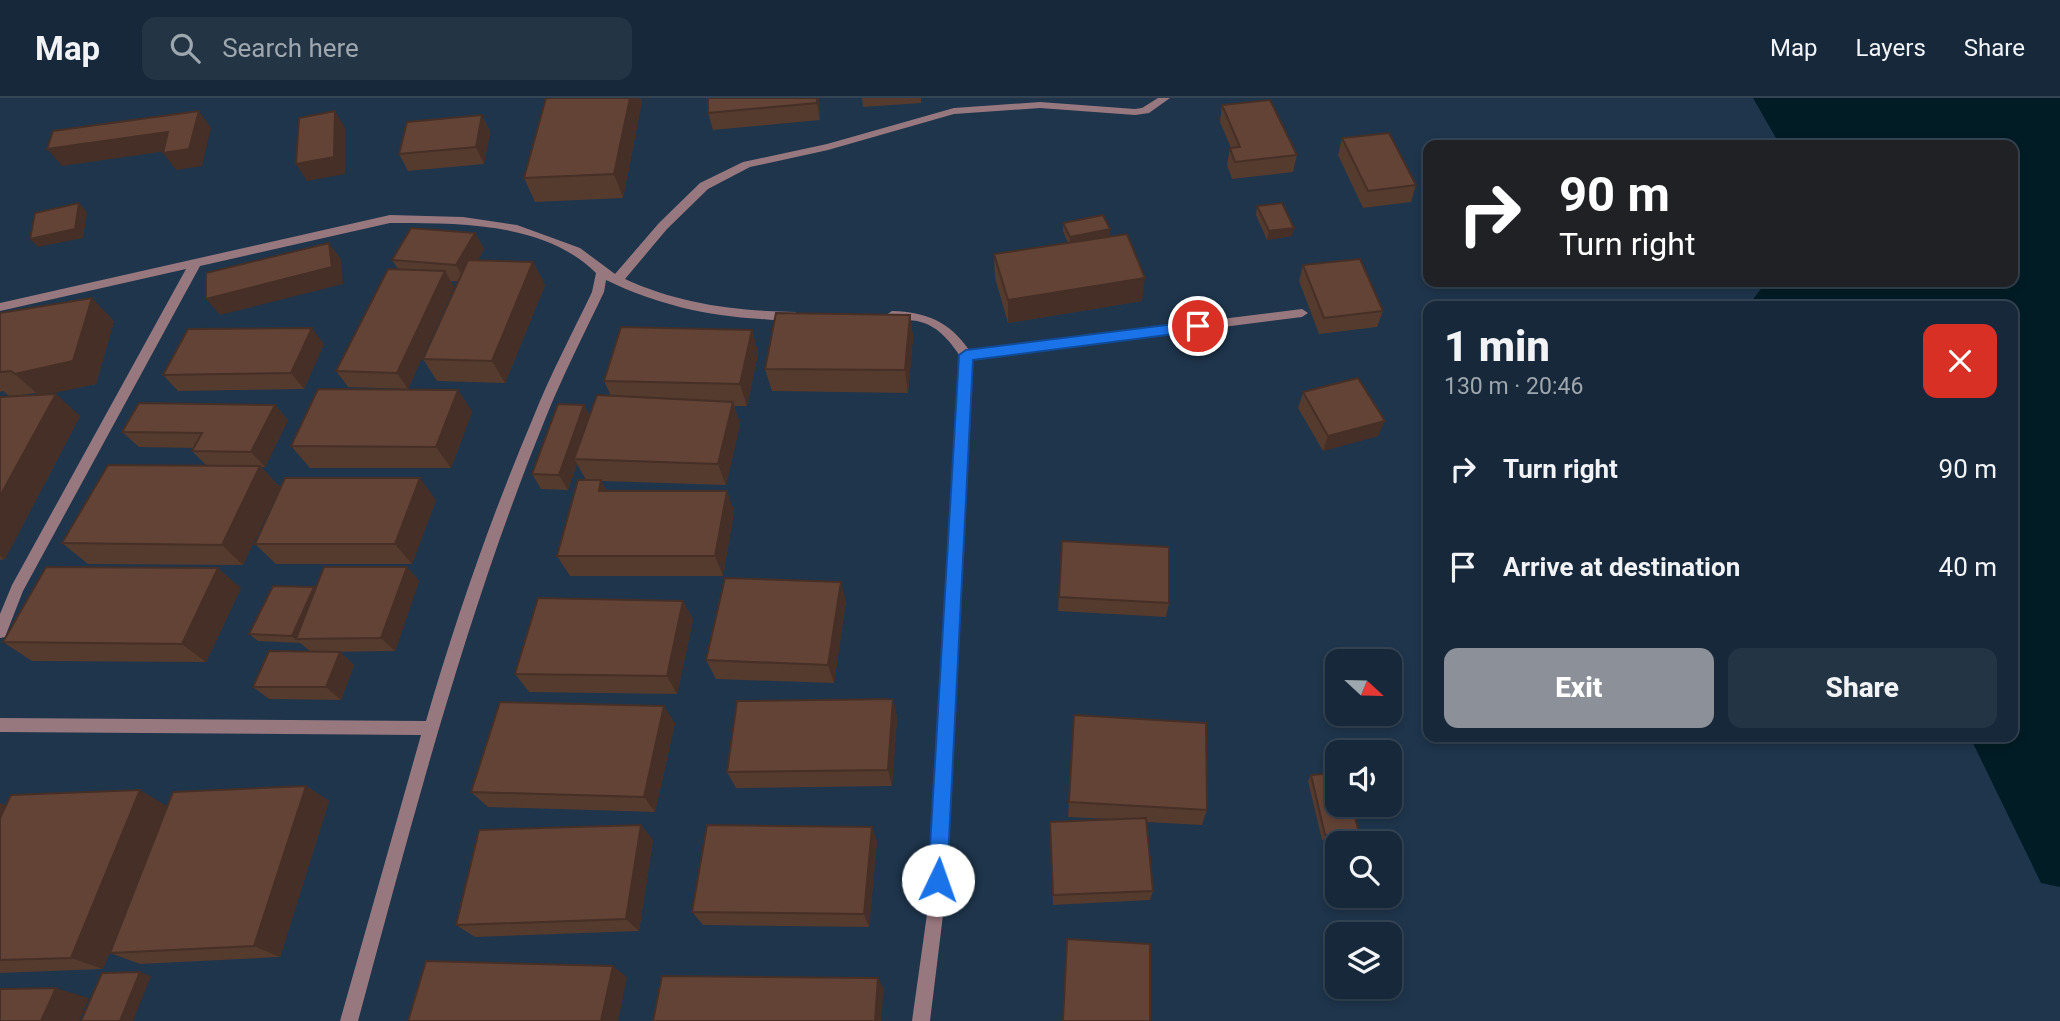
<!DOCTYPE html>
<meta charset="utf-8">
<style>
:root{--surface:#162839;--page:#233444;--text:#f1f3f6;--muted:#9ea6ae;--line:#354453;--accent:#8c9099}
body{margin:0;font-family:Roboto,sans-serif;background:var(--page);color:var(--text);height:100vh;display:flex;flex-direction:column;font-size:26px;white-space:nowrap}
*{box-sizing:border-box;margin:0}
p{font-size:23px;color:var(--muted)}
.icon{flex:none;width:38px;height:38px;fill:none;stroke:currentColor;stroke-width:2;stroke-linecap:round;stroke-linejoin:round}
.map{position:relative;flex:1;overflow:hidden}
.side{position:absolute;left:1423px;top:203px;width:595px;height:441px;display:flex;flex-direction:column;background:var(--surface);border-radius:14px;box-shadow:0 4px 10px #0003,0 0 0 2px var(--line)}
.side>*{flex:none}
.banner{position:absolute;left:1423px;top:42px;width:595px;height:147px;border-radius:14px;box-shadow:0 4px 10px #0003,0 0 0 2px var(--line);background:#202124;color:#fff;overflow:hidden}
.needle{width:46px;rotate:112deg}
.fabs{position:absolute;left:1325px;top:551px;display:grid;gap:14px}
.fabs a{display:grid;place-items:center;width:77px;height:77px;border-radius:14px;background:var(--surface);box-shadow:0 4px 10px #0003,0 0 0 2px var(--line);font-size:35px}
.pin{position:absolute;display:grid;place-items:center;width:60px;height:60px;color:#fff;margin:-30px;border:4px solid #fff;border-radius:50%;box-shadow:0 2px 7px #0007}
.me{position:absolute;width:77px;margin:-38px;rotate:3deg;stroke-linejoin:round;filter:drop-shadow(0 0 5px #0008)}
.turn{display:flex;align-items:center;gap:24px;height:147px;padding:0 21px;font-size:32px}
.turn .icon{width:91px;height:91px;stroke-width:2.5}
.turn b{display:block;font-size:49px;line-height:60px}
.round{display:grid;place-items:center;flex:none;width:74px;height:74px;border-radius:14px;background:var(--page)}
.overview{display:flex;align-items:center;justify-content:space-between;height:119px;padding:0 21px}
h1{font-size:42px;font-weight:800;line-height:52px}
.primary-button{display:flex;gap:14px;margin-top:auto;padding:14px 21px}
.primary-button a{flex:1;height:80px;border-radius:14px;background:var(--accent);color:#fff;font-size:28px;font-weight:800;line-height:80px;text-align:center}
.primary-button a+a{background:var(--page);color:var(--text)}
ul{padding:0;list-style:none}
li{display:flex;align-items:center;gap:21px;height:98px;padding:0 21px}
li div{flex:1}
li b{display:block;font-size:26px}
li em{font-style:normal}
header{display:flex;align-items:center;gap:42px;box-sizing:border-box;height:98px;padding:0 35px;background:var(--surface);border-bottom:2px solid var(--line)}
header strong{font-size:33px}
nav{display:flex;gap:38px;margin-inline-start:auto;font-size:24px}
.search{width:490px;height:63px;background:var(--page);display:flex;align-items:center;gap:18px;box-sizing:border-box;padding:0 24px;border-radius:14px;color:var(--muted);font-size:26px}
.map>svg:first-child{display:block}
.water{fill:#021c25}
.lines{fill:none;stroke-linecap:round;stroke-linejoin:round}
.minor{fill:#98787f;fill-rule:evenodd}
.wall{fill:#553a2e;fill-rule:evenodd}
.shaded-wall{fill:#452f26}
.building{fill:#634336;stroke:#452f26;stroke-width:2}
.route{fill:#1a73e8;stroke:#114b97;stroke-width:2}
</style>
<header>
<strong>Map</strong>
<div class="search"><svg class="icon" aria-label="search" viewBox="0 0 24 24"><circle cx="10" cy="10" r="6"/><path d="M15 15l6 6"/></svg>Search here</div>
<nav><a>Map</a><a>Layers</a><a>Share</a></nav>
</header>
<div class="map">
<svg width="2060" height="923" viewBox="0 0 2060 923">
<rect width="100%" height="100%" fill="#1e354c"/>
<!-- water -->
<path class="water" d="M1753 0H2060V789L2041 785 1970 639H2012V208H1748L1766 184H2012V47H1780Z"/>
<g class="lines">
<!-- minor -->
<path class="minor" d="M1158 0H1170L1149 15 1135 17 1040 10 954 16 828 52 750 69 708 91 667 131 625 181C679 206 736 213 795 214L801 218 799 221C787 224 773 222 761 221 707 218 655 206 606 182L604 194C584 236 563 277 546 319 466 515 413 720 358 923H340L421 637 0 634V620L426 623C456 520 491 419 533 320 550 277 572 236 592 194L596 175C545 124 458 125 390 125L200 168 23 493 5 539 0 540V516L12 487 186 171 0 213V205L390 117 463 119 517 127 580 150 615 176 659 125 700 85 743 64 827 46 954 10 1040 4 1135 11 1142 10Z
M1302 211 1308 215 1302 219 972 261 944 809 930 923H912L928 809 960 258C949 242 937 227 917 223 907 221 893 224 886 217L892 213C926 214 949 223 969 252Z"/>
</g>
<!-- wall -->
<path class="wall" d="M546 0H641L642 3 623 100 535 104 524 80Z
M708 0H819L820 22 713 32 708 15Z
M862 0H921V5L863 9Z
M1222 7 1297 57 1293 74 1232 81 1227 67 1230 50H1231L1220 24Z
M482 17 490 34 484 66 408 73 399 56Z
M1342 40 1416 87 1411 104 1363 110 1338 57Z
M1257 108 1292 138 1267 142 1256 117Z
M1063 125 1110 131 1109 139 1142 203 1008 225 995 180 994 156 1068 145 1063 133Z
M475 135 484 151 478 162 533 164 545 187 505 285 437 283 423 261 458 183H451L454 189 408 291 348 289 336 273 398 171 392 162Z
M1303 167 1383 213 1377 229 1319 236 1299 183Z
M0 215 114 223 96 286 47 296 80 318 5 461 0 462V299L9 298 3 293 0 294ZM36 295 38 297 15 298Z
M910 217 913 239 908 295 772 293 765 271Z
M752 232 758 255 747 308H734L740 326 726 387 601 383 607 393H727L734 414 723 478H570L557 458 586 382 577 366 568 392 541 391 532 376 584 307 590 318 611 298 604 283Z
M324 246 304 291 178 293 163 277Z
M458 292 472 314 451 370H310L291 348Z
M1303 294 1378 338 1323 353 1298 310Z
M275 307 288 322 265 369H261L280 389 243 467 88 466 62 445 207 368 192 353 194 350 139 349 122 334Z
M436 402 412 466H276L255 446Z
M1062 443 1169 505 1166 519 1058 513Z
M407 469 419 483 395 553 327 554H340L354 567 341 602 269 601 253 589 310 553 300 545 258 543 249 536 314 489 316 491Z
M241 490 206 564 32 563 3 544Z
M683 503 693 522 677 596 529 594 515 576Z
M846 503 834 585 716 581 706 562Z
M893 601 897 619 892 688 736 690 727 674Z
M1074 617 1207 712 1202 727 1146 724 1153 793 1150 802 1053 807 1050 724 1110 721 1068 719Z
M675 625 655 714 488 709 471 694Z
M1311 677 1359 735 1355 740 1322 742 1308 683Z
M306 688 329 703 280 859 140 866 110 855 159 730 103 871 0 875V705L6 708H167Z
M641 727 653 742 639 833 475 839 456 827Z
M877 743 869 829 703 827 692 814Z"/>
<!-- shaded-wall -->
<path class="shaded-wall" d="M630 0H641L642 3 623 100 614 76Z
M817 0H819L820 22 817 5Z
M199 13 211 30 202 68 176 72 163 55Z
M335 13 345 30V76L307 83 296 66Z
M482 17 490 34 484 66 476 49Z
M168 34 181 51 62 68 47 51Z
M79 105 87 114 83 140 38 149 30 141Z
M1294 130 1292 138 1267 142 1269 133Z
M1110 131 1109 140 1069 148 1070 139Z
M475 135 484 151 466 184 456 167Z
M329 145 341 161 343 186 220 217 206 201Z
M533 164 545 187 505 285 492 263Z
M445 173 454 189 408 291 397 275Z
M1145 180 1142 203 1008 225V202Z
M92 200 114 223 96 286 40 298 15 276Z
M910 217 913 239 908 295 905 272Z
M312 230 324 246 304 291 291 275Z
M752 232 758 255 747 308 740 286Z
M458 292 472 314 451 370 436 349Z
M56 296 80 318 5 461 0 458V398Z
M733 304 740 326 726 387 718 366Z
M275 307 288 322 265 369 251 354Z
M584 307 592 323 574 361 577 366 568 392 559 377Z
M1385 323 1378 338 1323 353 1328 338Z
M260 368 280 389 243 467 222 447Z
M420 380 436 402 412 466 395 446Z
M601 382 612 403 599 393Z
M727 393 734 414 723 478 715 458Z
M407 469 419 483 395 553 381 540Z
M218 470 241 490 206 564 182 546Z
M841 484 846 503 834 585 828 567Z
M314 489 321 496 296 541 300 545 292 538Z
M683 503 693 522 677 596 667 578Z
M340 554 354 567 341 602 326 589Z
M893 601 897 619 892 688 888 672Z
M664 608 675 625 655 714 644 699Z
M306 688 329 703 280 859 254 848Z
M140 692 167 708 103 871 71 860Z
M0 705 19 714 0 735Z
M641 727 653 742 639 833 626 821Z
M872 729 877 743 869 829 864 816Z
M613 868 627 879 618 923H601Z
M140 874 151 878 133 923H120Z
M878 880 884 891 881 923H875Z
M56 890 89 900 79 923H41Z"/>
<!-- building -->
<path class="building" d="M546 0H630L614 76 524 80Z
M708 0H817V5L708 15Z
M1270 2 1297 57 1235 64 1230 50 1240 49 1222 7Z
M199 13 189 51 163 55 168 34 47 51 53 33Z
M335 13 334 59 296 66 299 20Z
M482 17 476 49 399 56 407 24Z
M1389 35 1416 87 1368 93 1342 40Z
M79 105 75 131 30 141 35 115Z
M1282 105 1294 130 1269 133 1257 108Z
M1103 117 1110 131 1070 139 1063 125Z
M411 130 475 135 456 167 392 162Z
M1127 136 1145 180 1008 202 994 156Z
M329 145 332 169 206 201V175Z
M1360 161 1383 213 1324 220 1303 167Z
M468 162 533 164 492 263 423 261Z
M388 171 445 173 397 275 336 273Z
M92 200 73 263 15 276 11 273 0 274V215Z
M776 215 910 217 905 272 765 271Z
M621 229 752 232 740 286 604 283Z
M312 230 291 275 163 277 188 231Z
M1358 280 1385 323 1328 338 1303 294Z
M318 291 458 292 436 349 291 348Z
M56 296 0 398V299Z
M597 297 733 304 718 366 574 361Z
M139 305 275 307 251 354 192 353 202 335 122 334Z
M558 306 584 307 559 377 532 376Z
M108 367 260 368 222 447 62 445Z
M285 380H420L395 446H255Z
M578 382H601L599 393H727L715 458H557Z
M1062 443 1169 449V505L1059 499Z
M46 469 218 470 182 546 3 544Z
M324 469H407L381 540 296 541Z
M725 480 841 484 828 567 706 562Z
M273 488 314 489 292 538 249 536Z
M538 500 683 503 667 578 515 576Z
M269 553 340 554 326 589H253Z
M893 601 888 672 727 674 737 603Z
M500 604 664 608 644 699 471 694Z
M1074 617 1206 625 1207 712 1069 704Z
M1337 675V707H1352L1359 735 1325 737 1311 677Z
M306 688 254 848 110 855 173 694Z
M140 692 71 860 0 862V720L11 697Z
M1146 720 1153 793 1053 797 1050 724Z
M641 727 626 821 456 827 479 732Z
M707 727 872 729 864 816 692 814Z
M1067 841 1150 846V923H1063Z
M426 863 613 868 601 923H408Z
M140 874 120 923H81L102 875Z
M662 878 878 880 875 923H653Z
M56 890 41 923H0V891Z"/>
<!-- route -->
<path class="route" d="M1198 223 1205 228 1198 233 973 262 947 782 944 788 938 791 931 788 928 782 959 257 966 252Z"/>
</svg>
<div class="fabs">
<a><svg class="needle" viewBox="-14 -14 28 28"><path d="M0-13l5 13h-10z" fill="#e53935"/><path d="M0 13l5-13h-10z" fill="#9ea6ae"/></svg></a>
<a><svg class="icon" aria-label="sound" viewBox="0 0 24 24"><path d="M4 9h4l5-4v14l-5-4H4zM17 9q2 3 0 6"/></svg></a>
<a><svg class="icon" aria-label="search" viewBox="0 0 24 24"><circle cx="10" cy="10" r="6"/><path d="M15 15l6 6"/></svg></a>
<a><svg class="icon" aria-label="layers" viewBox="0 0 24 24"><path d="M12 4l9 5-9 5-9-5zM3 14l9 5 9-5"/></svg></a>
</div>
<div class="pin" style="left:1198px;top:228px;background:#d93025"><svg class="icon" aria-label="arrive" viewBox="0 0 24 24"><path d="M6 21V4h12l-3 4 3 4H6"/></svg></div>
<svg class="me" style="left:938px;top:782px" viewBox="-20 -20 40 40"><circle r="19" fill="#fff"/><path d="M0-13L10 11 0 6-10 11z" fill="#1a73e8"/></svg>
<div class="banner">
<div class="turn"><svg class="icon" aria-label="right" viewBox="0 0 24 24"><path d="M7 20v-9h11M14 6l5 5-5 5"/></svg><div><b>90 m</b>Turn right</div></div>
</div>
<section class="side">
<div class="overview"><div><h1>1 min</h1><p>130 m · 20:46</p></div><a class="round" style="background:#d93025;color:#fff"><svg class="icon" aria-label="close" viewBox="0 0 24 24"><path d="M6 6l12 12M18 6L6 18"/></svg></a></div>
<ul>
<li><svg class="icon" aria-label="right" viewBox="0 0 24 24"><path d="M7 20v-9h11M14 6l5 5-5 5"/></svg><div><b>Turn right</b></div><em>90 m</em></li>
<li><svg class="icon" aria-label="arrive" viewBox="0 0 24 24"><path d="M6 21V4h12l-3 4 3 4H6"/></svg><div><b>Arrive at destination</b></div><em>40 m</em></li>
</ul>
<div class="primary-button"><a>Exit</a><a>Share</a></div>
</section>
</div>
